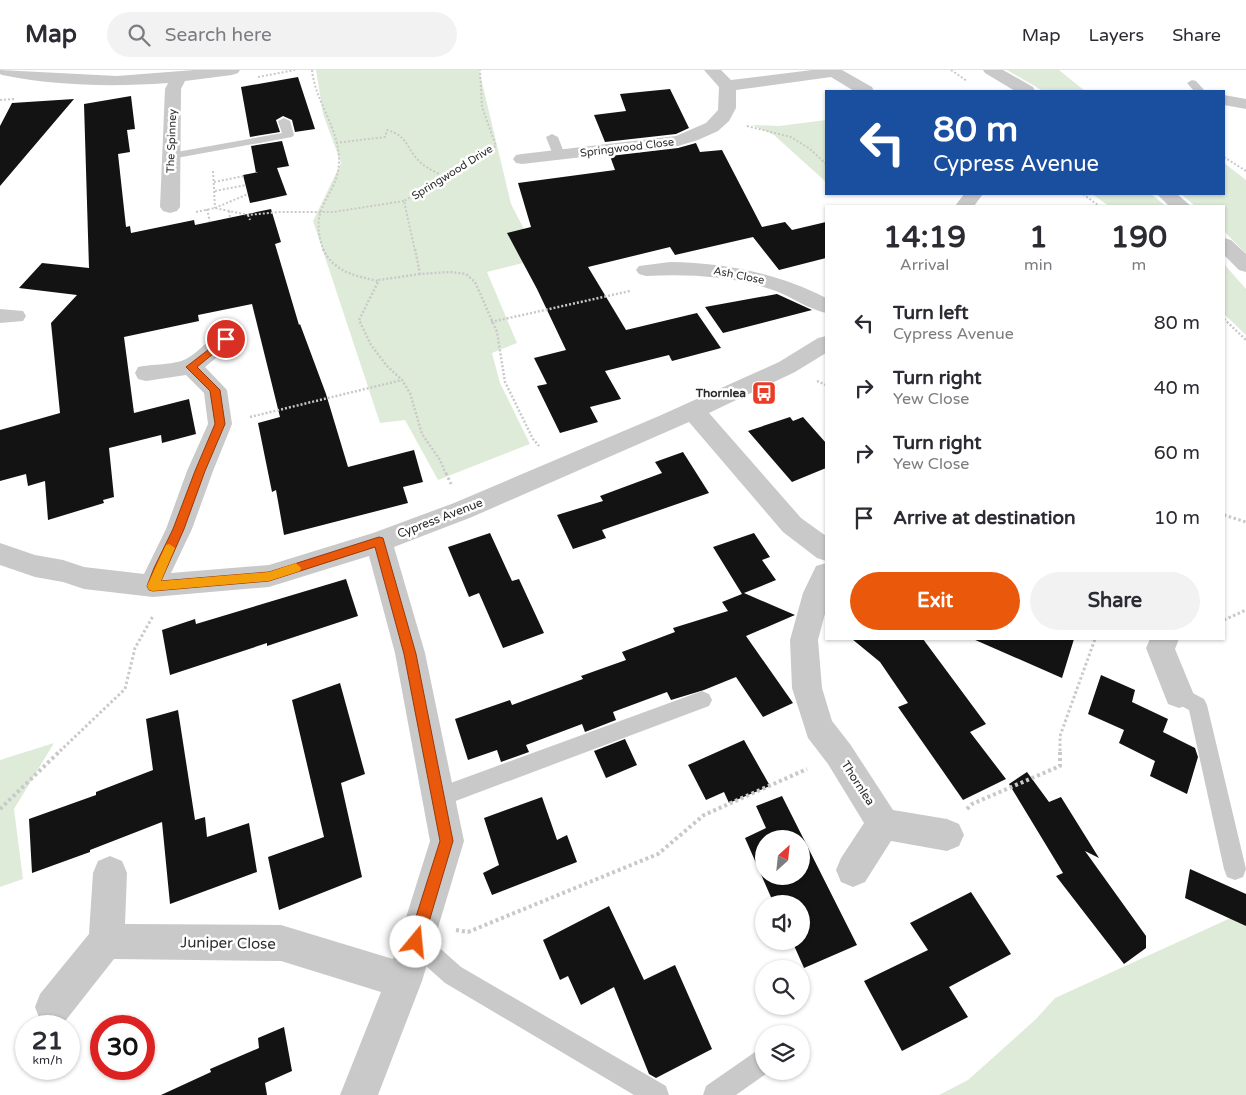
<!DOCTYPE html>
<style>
:root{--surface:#fff;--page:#f2f2f3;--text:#2b2b33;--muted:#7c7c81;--line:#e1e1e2;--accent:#ea580c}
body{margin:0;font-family:"Varela Round",sans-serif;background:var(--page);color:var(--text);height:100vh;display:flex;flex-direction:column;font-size:19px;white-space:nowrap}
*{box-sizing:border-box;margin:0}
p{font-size:16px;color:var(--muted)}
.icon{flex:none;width:28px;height:28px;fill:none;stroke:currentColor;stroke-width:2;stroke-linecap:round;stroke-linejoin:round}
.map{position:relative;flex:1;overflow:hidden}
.panel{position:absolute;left:825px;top:135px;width:400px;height:435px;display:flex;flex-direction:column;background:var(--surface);border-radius:0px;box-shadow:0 1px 4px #0004}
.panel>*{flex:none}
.guide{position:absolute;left:825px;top:20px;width:400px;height:105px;border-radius:0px;box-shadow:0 1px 4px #0004;background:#1a4fa0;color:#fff;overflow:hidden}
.needle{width:32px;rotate:27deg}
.buttons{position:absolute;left:755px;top:760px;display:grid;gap:10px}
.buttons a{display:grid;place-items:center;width:55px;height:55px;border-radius:50%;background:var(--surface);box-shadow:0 1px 4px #0004;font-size:25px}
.speed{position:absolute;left:15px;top:945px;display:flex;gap:10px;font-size:25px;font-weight:700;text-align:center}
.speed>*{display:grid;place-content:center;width:65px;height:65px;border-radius:50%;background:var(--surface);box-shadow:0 1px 4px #0004;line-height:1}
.speed small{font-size:12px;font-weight:400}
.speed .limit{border:8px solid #d22;background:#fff;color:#111}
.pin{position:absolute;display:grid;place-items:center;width:42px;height:42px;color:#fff;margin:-21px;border:2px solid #fff;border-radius:50%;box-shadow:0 1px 5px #0007}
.me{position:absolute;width:55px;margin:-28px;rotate:17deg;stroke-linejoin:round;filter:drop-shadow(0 0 4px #0008)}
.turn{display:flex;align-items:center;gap:18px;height:105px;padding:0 25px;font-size:22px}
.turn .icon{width:65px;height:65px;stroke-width:2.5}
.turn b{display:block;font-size:35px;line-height:42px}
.eta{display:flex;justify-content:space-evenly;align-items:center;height:85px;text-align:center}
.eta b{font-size:30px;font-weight:700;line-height:35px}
.primary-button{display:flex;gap:10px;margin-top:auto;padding:10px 25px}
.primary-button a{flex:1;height:58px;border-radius:30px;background:var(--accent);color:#fff;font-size:20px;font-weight:700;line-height:58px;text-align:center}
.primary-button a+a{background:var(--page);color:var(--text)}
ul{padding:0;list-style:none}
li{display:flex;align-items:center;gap:15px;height:65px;padding:0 25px}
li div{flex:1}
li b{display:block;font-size:19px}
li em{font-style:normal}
header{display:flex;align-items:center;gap:30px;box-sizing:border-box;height:70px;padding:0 25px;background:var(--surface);border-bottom:1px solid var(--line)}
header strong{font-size:24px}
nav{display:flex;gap:28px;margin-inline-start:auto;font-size:18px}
.search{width:350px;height:45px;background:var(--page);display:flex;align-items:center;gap:12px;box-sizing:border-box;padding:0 18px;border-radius:28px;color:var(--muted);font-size:19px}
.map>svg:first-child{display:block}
.green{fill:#dfebd9}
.building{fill:#131313;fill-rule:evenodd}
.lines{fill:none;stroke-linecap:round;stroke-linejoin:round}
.path-far3{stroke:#c9c9c9;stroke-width:2;stroke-dasharray:2 2;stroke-linecap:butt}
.path-far2{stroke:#c9c9c9;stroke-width:2.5;stroke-dasharray:2 2;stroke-linecap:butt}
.path-far1{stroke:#c9c9c9;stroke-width:3;stroke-dasharray:2.5 2.5;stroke-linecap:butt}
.path{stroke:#c9c9c9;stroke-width:4;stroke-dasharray:3 3;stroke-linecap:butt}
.lane{fill:#c9c9c9;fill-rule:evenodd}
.street{fill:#c9c9c9;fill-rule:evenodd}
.route{fill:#ea580c;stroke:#983908}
.slow{fill:#f59e0b}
.labels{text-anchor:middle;stroke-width:5;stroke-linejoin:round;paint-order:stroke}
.far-street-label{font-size:11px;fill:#2c2c2c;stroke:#fff}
.poi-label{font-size:12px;font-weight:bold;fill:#2c2c2c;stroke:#fff;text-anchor:end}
.street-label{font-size:12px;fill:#2c2c2c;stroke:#fff}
.near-street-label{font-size:15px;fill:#2c2c2c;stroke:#fff}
</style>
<header>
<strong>Map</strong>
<div class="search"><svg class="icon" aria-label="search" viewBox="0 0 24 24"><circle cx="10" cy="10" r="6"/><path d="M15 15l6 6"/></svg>Search here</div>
<nav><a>Map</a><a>Layers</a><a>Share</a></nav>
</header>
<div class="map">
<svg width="1246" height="1025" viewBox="0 0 1246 1025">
<rect width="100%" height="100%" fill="#fff"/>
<!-- green -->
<path class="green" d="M316 0H479L511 134 524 159 523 193 487 202 517 273 492 283 500 313 530 374 438 410 405 350 380 353 313 151 341 93 323 44Z
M1007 0H1059L1085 21H1043Z
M826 50V112L774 65 752 55 779 56Z
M1224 93 1246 110V184L1224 161V136H1195L1181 124H1224Z
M1092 124H1151L1166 136H1109Z
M1224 194 1246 219V265L1224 244Z
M54 673 14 739 23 809 0 817V690Z
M1246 841V1025H939L968 1010 1036 949 1055 928Z"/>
<!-- building -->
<path class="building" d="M298 7 315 59 295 62 292 50 283 46 276 50 280 62 250 67 241 17Z
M670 19 689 58 676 64 605 72 594 45 626 41 620 24Z
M131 26 135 59 127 60 130 82 118 84 126 157 130 156 131 163 194 150 195 155 271 139 281 172 275 174 299 255 300 254 326 324 348 397 414 380 423 412 403 417 408 433 284 465 276 420 272 422 258 353 280 347 252 234 198 245 199 251 124 267 134 343 189 329 196 364 162 373 161 365 109 378 114 427 103 430 104 433 48 450 45 411 28 416 26 404 0 411V360L60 343 51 253 77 225 19 218 42 193 89 198 84 34Z
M74 29 0 116V56L12 33Z
M282 71 289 96 277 98 287 125 250 133 243 105 258 102 256 103 251 76Z
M696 73 700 82 722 80 762 157 785 152 792 160 826 152V188L779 200 753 167 675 185 670 177 588 197 626 260 697 243 721 278 672 291 669 285 605 301 621 329 590 337 598 352 560 363 537 316 547 314 534 288 566 280 537 219 507 163 531 157 518 113 615 100 610 86 678 78Z
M777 224 812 240 723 263 705 237Z
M790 347 793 351 803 347 826 373V398L792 412 748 361Z
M683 382 709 423 602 460 606 468 573 479 557 445 603 431 600 426 662 403 655 392Z
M490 463 512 511 519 509 544 563 503 578 479 523 469 527 448 477Z
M754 463 770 487 762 490 776 510 744 523 795 545 746 566 793 633 763 647 736 607 704 620 671 630 667 622 613 642 616 650 585 662 582 654 526 675 529 682 501 692 497 680 468 690 455 649 510 630 512 635 583 609 581 606 626 590 622 582 675 562 673 558 728 541 722 532 742 524 713 477Z
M346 509 358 546 267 576V573L170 605 162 560 195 549 196 554Z
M852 569H923L986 654 970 662 1006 709 963 730 898 637 908 633 880 592Z
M973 569H1074L1062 608Z
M1101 605 1135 620 1132 632 1168 649 1163 662 1195 678 1198 687 1187 724 1150 706 1155 691 1119 673 1124 660 1088 644Z
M340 613 365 704 341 713 362 807 279 840 268 787 324 767 292 630Z
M178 640 195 750 205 747 207 767 249 753 257 802 170 834 162 752 90 780V782L32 803 29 749 96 725V722L153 700 146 649Z
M625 669 637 695 606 708 594 681Z
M744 670 770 716 729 733 724 722 706 730 688 695Z
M1027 702 1049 732 1061 727 1099 788 1085 781 1146 866V878L1124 894 1056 806 1063 803 1009 714Z
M782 726 857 875 804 898 792 871H801V834H774L745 768 766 758 756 736ZM764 769H801V806H764Z
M542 727 557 770 567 765 577 792 492 825 483 803 499 795 484 748Z
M1190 799 1246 824V856L1185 828Z
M971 822 1011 884 949 917 968 947 902 981 864 911 928 880 910 853Z
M609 836 644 910 675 895 712 979 656 1008 649 1004 614 917 581 935 568 906 560 910 543 870Z
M284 957 292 1001 265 1013 267 1025H161L211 1002 210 999 259 978 258 968Z"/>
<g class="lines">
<!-- path-far3 -->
<path class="path-far3" d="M312 0C315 32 340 59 339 92 338 128 306 135 324 181
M951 0 967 11
M258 7 295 0
M0 30 14 29
M747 56 791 67 810 79 826 94
M336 73 385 67 387 60C408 66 405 76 418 90 425 98 436 102 445 107
M1224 87 1246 101
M213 101 215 138
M214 112 244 106
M215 121 246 115
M1083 124 1099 136
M215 138 248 124
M207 139 210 152
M229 141 230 148
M196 142 215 138 248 145 280 142H333L404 131
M248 145 250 150
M415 181 404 131 496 76 482 37 480 0"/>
<!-- path-far2 -->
<path class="path-far2" d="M323 179C334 202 355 206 378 211
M415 179 420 204 450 202 466 204 475 212 497 262 505 312 533 369 539 376
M420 204 379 210 359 250 371 275 387 296 402 310 410 323 422 364 440 390 446 404
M1224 249 1246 270
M491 252 630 221
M817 311 826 315
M250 347 402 310"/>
<!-- path-far1 -->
<path class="path-far1" d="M446 403 451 414
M1224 445 1246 452
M1224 550 1246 540
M60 681 125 619 135 578 153 546
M1060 681V666L1095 569"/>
<!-- path -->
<path class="path" d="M0 739 61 680
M967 739 972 734 1060 696V680
M456 860 468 862 658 784 704 745 807 699"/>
<!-- lane -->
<path class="lane" d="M1192 10 1196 11 1205 21H1194L1187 13Z
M284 48 290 51 294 65 292 67 171 89 165 86 171 83 282 63 278 51Z
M552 64 558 67 565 85 563 87H555L553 85 546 67Z
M1179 616 1204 629 1207 635 1246 799 1243 807 1235 810 1227 807 1224 799 1189 640 1172 631 1169 625 1172 619Z
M702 621 709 624 712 630 709 636 437 738 430 735 427 728 430 721 437 718Z
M416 861 424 864 461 897 666 1016 669 1025H634L445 913 408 880 405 872 408 864Z
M764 979V1001H770L736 1025H703L706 1016 755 982Z"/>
<!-- street -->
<path class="street" d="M0 0 117 6 194 0H240L238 3 232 5 185 11 181 19 180 137 177 141 170 143 163 141 160 137 165 19 168 13C112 17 57 16 2 5L0 4Z
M704 0H721L731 10 812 0H842L872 17 874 21H854L831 7 736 20V38L729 51 718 61 698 70 678 76 522 94 516 93 513 89 516 85 522 84 676 66 706 53 718 40 719 17Z
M983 0H1003L1033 17 1035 21H1015L985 3Z
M1224 25 1246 29V39L1224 35Z
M964 124H983L974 136H955Z
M1157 124H1177L1191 136H1169Z
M1224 168 1231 170 1246 184V202L1239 200 1224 185Z
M670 192C725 193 777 203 826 228V243C809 239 793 228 776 221 734 206 690 204 646 206L639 204 636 200 639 196Z
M0 239 23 241 26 246 23 251 0 253Z
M225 262 233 264 236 269 233 274 205 297 227 320 232 354 213 401 192 459 171 503 269 495 373 463 454 433 659 346 779 292 818 268 826 266V283L795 302 709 343 801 448 826 466V491L817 488 783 462 689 352 472 447 394 477 425 583 464 771 422 911 378 1025H340L381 922 281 891 114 889 66 950 53 955 40 950 35 937 40 924 89 864 93 803 98 791 110 786 122 791 127 803 125 854 281 855 393 889 430 771 395 583 369 486 269 517 153 527 84 519 63 512 35 507 0 495V473L35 485 63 490 84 497 144 504 166 459 187 401 208 354 204 323 186 305 146 311 138 309 135 303 138 297C151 294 175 295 186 289 200 282 209 266 225 262Z
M826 493V540L818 570 822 618 832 651 850 674 893 740 947 749 959 754 964 765 959 776 947 781 891 771 865 812 853 817 841 812 836 800 841 788 864 753 828 694 808 668 792 618 790 570 803 523 816 496Z
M1150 569H1179L1175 579 1194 625 1190 634 1179 638 1168 634 1146 578Z"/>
</g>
<!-- route -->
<path class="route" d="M226 266 229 267V271L197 297 220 320 225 354 205 401 184 459 161 511 269 502 379 467 383 468 416 584 453 771 423 872 421 877 416 879 410 877 408 872 440 771 404 584 375 477 269 511 153 521 149 520 147 516 154 498 173 459 195 401 215 354 210 321 186 297Z"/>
<!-- slow -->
<path class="slow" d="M169 474 175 478 161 511 269 502 296 493 301 498 300 501 269 511 153 521 149 520 147 516 166 475Z"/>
<!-- icons -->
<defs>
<symbol id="bus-square" viewBox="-11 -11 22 22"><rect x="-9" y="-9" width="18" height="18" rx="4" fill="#ea3d27" stroke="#fff"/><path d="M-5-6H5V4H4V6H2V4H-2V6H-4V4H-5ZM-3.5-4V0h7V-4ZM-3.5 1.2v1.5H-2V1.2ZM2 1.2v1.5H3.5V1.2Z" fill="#fff"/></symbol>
</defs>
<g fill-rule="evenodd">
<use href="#bus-square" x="750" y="309" width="28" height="28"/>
</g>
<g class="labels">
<!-- far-street labels -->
<g class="far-street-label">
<text transform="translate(171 71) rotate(-88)" y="4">The Spinney</text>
<text transform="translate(627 77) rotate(-7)" y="4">Springwood Close</text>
<text transform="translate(452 102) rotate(-32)" y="4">Springwood Drive</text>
<text transform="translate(739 205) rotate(11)" y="4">Ash Close</text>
</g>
<!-- poi labels -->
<g class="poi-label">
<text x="746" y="327">Thornlea</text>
</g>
<!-- street labels -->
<g class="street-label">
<text transform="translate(440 448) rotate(-21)" y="4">Cypress Avenue</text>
<text transform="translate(858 713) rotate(57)" y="4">Thornlea</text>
</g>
<!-- near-street labels -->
<g class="near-street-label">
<text transform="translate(228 873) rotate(1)" y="5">Juniper Close</text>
</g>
</g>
</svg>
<div class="buttons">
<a><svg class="needle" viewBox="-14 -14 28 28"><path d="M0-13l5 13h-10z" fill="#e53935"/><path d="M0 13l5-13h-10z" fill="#7c7c81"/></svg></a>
<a><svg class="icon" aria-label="sound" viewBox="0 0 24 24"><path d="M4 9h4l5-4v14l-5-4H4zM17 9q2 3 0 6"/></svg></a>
<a><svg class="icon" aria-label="search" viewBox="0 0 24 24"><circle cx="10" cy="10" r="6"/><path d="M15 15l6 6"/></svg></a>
<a><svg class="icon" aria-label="layers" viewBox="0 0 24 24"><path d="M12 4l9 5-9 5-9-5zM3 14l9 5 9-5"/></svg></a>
</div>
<div class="speed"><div>21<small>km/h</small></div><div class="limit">30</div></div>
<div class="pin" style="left:226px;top:269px;background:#d93025"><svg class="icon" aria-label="arrive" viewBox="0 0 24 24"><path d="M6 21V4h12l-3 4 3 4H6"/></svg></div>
<svg class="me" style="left:416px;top:872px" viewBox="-20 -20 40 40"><circle r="19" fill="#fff"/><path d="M0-13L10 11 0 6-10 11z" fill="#ea580c"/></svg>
<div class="guide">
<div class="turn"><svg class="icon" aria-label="left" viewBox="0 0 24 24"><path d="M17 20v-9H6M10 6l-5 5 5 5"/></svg><div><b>80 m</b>Cypress Avenue</div></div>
</div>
<section class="panel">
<div class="eta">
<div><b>14:19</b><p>Arrival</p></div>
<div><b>1</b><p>min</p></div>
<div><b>190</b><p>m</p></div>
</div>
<ul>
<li><svg class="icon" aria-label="left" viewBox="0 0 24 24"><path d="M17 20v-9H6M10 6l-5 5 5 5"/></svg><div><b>Turn left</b><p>Cypress Avenue</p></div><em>80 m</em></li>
<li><svg class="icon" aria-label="right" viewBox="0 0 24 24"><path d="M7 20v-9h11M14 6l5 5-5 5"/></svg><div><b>Turn right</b><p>Yew Close</p></div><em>40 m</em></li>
<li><svg class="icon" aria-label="right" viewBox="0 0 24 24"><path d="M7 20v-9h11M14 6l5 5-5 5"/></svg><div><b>Turn right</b><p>Yew Close</p></div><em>60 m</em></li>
<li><svg class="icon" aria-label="arrive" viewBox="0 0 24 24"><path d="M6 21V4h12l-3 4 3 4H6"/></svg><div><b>Arrive at destination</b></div><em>10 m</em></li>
</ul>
<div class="primary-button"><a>Exit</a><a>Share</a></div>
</section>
</div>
